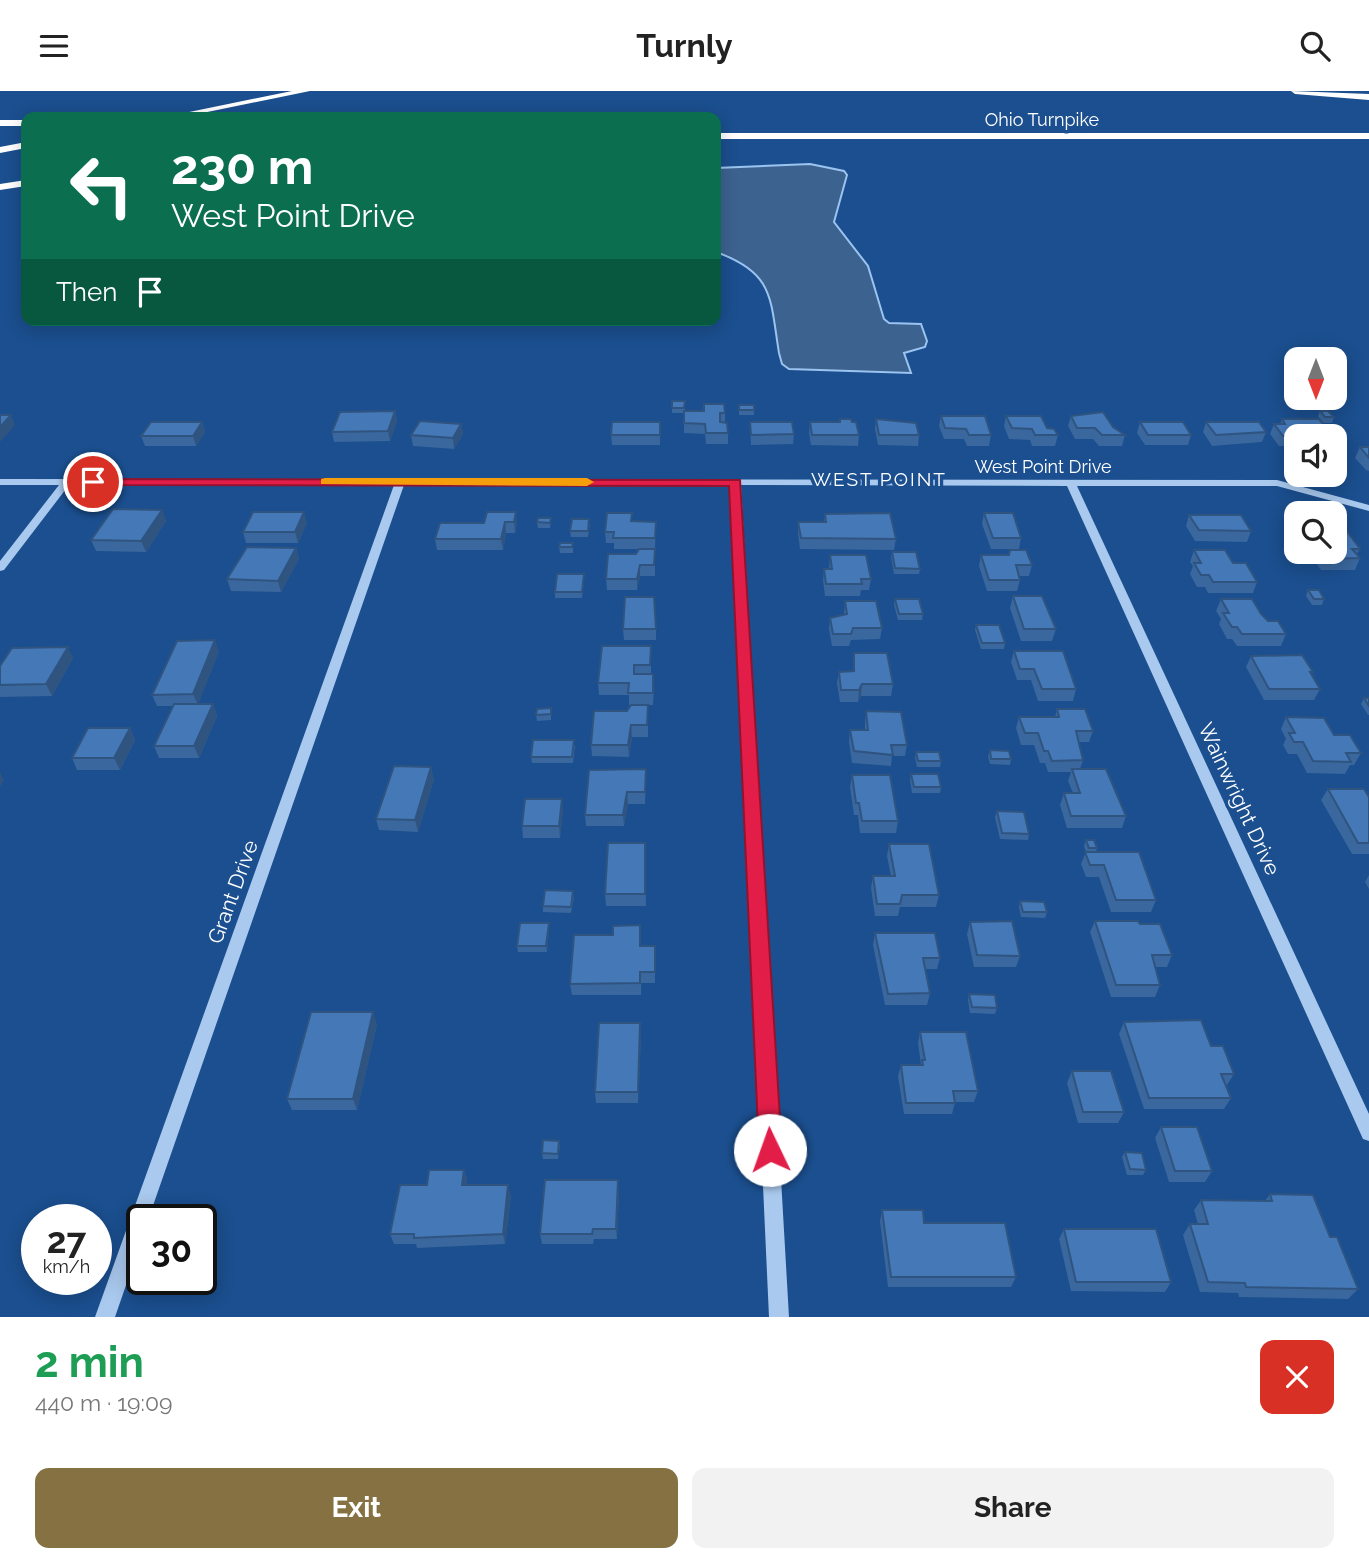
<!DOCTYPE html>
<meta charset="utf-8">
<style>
:root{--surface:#fff;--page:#f2f2f2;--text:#222;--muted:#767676;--accent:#857141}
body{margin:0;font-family:Raleway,sans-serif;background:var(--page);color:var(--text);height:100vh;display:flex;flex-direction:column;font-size:26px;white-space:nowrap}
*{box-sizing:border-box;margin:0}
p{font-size:23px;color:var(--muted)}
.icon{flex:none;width:38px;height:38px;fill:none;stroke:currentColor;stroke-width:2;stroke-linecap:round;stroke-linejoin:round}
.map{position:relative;height:1226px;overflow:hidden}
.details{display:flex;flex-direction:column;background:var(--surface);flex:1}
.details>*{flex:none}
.hud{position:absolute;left:21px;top:21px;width:700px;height:214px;border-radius:14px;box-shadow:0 4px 18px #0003;background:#0b6e4f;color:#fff;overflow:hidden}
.needle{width:46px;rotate:180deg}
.controls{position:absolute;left:1284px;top:256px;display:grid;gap:14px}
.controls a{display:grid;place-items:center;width:63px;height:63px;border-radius:14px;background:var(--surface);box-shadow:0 4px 18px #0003;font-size:35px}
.speed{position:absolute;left:21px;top:1113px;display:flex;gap:14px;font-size:35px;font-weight:700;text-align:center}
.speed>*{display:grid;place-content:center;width:91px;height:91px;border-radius:50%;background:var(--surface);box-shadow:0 4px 18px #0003;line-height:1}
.speed small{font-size:18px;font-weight:400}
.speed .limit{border:4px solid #111;border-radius:10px;background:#fff;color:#111}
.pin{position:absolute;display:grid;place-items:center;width:60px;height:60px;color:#fff;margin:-30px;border:4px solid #fff;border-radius:50%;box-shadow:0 2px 7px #0007}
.me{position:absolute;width:77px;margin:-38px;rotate:357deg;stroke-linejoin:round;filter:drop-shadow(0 0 5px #0008)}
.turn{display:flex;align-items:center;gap:24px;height:147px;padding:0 35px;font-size:32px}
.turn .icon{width:91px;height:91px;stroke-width:2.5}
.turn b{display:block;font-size:49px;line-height:60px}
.then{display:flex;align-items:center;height:66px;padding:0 35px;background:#0003;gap:14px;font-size:26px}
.round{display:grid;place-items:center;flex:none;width:74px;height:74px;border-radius:14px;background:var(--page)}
.headline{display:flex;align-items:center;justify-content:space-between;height:119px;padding:0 35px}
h1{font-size:42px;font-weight:700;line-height:52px;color:#1e9e55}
.primary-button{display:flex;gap:14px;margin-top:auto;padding:14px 35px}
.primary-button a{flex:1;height:80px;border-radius:14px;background:var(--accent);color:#fff;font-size:28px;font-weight:700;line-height:80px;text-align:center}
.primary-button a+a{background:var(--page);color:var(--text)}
header{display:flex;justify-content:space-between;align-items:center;height:91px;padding:0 35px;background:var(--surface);font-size:32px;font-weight:700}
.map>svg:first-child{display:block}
.water{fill:#3c6290;stroke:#9cc4f0;stroke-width:2}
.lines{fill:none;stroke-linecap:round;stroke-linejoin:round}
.minor{fill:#a9c9ee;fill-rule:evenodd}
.highway{fill:#fff;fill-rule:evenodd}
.wall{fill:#3a679d}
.shaded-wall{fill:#305480}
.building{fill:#4478b7;stroke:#305480;stroke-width:2}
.route{fill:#e11d48;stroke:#92132f;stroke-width:2}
.slow{fill:#f59e0b}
.labels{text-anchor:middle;stroke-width:7;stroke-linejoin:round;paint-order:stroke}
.far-street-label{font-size:18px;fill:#fff;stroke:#1b4f8f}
.far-neighbourhood-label{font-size:19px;letter-spacing:2px;fill:#fff;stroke:#1b4f8f}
.street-label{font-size:21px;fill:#fff;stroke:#1b4f8f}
</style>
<header><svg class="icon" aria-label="menu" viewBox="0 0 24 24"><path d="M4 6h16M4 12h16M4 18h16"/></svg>Turnly<svg class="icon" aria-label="search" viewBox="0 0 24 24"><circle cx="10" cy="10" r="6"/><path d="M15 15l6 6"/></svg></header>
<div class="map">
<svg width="1369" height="1226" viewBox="0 0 1369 1226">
<rect width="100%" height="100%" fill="#1b4f8f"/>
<!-- water -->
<path class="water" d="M810 73 844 80 847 84 834 131 868 175 884 228 889 232 921 233 927 250 925 256 904 262 911 282 789 278 782 273 779 262C770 208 775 182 716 161V77Z"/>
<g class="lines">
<!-- minor -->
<path class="minor" d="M0 388 1277 389 1369 414V420L1277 395H1077L1369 1023V1050L1363 1048 1067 395 741 394 789 1226H769L731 394H404L148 1129H142V1148L115 1226H95L394 394H69L4 479 0 480V470L59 394H0Z"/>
<!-- highway -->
<path class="highway" d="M292 0H310L183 26H165Z
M1291 0 1369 3V9L1295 3Z
M0 29H26V35H0Z
M716 42H1369V48H716Z
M26 51V57L0 62V56Z
M26 89V95L0 99V93Z"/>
</g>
<!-- wall -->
<path class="wall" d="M672 310H685V320L725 322V332L728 342V353H706L705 343 684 342V322H672Z
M739 314H754V324H739Z
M395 320 397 330 390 350 334 351 332 341Z
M1320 320 1334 326 1332 332H1323L1318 325Z
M941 325 991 344 989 355H967L964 348H944L939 335Z
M1006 325 1047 337 1058 344 1055 355H1032L1030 349 1009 348 1004 335Z
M1071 325 1113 336 1125 344 1122 355H1099L1093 348H1075L1068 335Z
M840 328 852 331 859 344 858 355 811 354 809 342 810 331H839Z
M876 328 919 344 918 355 878 354 875 338Z
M1282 328 1297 345V355H1279L1270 343 1274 333H1280Z
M202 331 205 341 196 355H145L141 345Z
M660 331V354H612L611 344Z
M750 331 794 343 793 353 751 354Z
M1140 331 1191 344 1188 354H1145L1137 342Z
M1206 331 1266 341 1262 351 1212 355 1203 341Z
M461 333 463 343 454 358 413 355 411 344Z
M1360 356H1369V380L1366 379 1355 367Z
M162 419 166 430 146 461 96 460 91 449Z
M487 421 517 432 515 442H506L503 459H437L435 448 484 432Z
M984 422 1021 447 1019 458H991L982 433Z
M825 423 896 448 894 459 800 458 798 442V431H824Z
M1189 424 1251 440 1247 451 1195 450 1186 435Z
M551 427 550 437H538L537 431Z
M632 430 656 431 655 458H614V452H606L605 441Z
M307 432 298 452H246L243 441Z
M590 433 588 446H571L570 440Z
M1335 440 1360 458 1357 463 1360 467 1355 479H1321L1314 469H1300L1289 453 1293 442H1297V460H1335Z
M573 452V462H560L559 456Z
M296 457 299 468 281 501 231 500 227 488Z
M1194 459 1233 472 1257 491 1253 502H1208L1205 496H1197L1190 483 1193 475 1190 471Z
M892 461 920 478 919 483H894L891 466Z
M636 463 655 469V485H640L637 499H607L606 488Z
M830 464 871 488 869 499H861L860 505H825L823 489 824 478H829Z
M981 464 1032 474 1029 485H1019L1020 489 1017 500H987L979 475Z
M584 488 582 507H555V501Z
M1308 499 1324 508 1322 514H1312L1306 505Z
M1013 505 1056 538 1052 550H1021L1010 517Z
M895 508 923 523 922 529H898L894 514Z
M1221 508 1261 523 1286 543 1281 555H1237L1232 548H1227L1219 533 1221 528 1216 520Z
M845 510 882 537 880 548 851 549 849 555H832L829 538 830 527 844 524Z
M976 534 1005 552 1004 558H981L975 539Z
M623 538H656V549H624Z
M651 555V583L654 594 653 614H648V646H632L629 666 592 665 591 654 627 620 631 614H629V604H599L598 592Z
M219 560 198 613H213L217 625 199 667H159L154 655 173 615H157L152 604Z
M1014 560 1076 598 1073 610H1038L1031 589H1017L1011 571Z
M854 562 893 593 891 605H861L858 611H840L837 592 839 581 853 580Z
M1251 565 1313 581 1311 584 1320 598 1314 609H1264L1246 576Z
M73 567 52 605 0 606V575Z
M1364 607H1369V624H1368L1361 613Z
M551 617V629L537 630 536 624Z
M1057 618 1093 640 1089 651H1079L1083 669 1080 678 1126 725 1122 737H1067L1060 714 1064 702H1073L1068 690 1071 681H1048L1045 672H1040L1034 654H1021L1016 637 1019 626H1055Z
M866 620 907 654 905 665H892L891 675 852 672 849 651 850 639H865V632Z
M1286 626 1334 644 1361 662 1354 674H1350L1345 683 1307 682 1297 663H1288L1283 654 1286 648 1281 638Z
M130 637 135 649 120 679H77L72 667Z
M575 654 573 672H532L531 666Z
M990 659 1011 668 1010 674 990 673 988 665Z
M916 661 941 670 940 676H917L915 667Z
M646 678 645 713H628L624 735H586L585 724Z
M911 683 941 696 940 702H912L910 689Z
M852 684 898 730 896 742H860L858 724H854L850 696Z
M434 688 418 741 379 739 376 728Z
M1328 698 1369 706V763H1352L1321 709Z
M563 719 560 747H523L522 735Z
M997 720 1029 743 1028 749 1000 748 995 726Z
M1086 749 1097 757 1096 761 1156 809 1151 821H1111L1099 786H1086L1081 773 1086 761 1084 755Z
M645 752 646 815H606L605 803Z
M889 753 939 804 936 816H900L898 825H875L871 797 873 785H891L887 765Z
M1369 784V798L1365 791Z
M574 806 571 822 543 821V815Z
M1020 810 1047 821 1045 827 1021 826 1019 816Z
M1095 830 1140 833 1172 864 1167 876H1155L1160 894 1155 906H1111L1090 841Z
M970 831 1020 865 1016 876H974L967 843Z
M549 832V838L547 861H518L517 855Z
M875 842 940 867 937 878H925L930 902 927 914H885L873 854Z
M641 846V855H655V892H641V904H572L570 893Z
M969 903 997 917 995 923 970 922 968 909Z
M1124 931 1211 955 1234 983 1227 994H1226L1231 1007 1224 1018H1144L1119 943Z
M377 933 357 1019H292L287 1008Z
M920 941 978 1000 974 1011H955L952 1023H904L898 985 901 974H921L918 952Z
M641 944 638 1012H596L595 1001Z
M1072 980 1124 1021 1118 1032H1078L1067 992Z
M1161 1036 1212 1080 1205 1091H1169L1155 1047Z
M559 1050 560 1055 558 1068H543L542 1062Z
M1125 1061 1146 1079 1143 1084H1127L1122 1066Z
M464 1079 467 1089 466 1094 511 1105 505 1153 417 1157 416 1153H394L390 1143 427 1094Z
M619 1100 617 1148H594L593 1153H542L540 1143Z
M1270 1103 1330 1146 1358 1198 1348 1208 1239 1206 1238 1202 1200 1201 1183 1144 1190 1133H1198L1194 1119 1201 1109 1265 1110Z
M882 1119 924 1132 1016 1186 1011 1196H888L880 1130Z
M1064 1138 1171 1191 1165 1201 1071 1200 1059 1148Z"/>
<!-- shaded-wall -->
<path class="shaded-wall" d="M395 320 397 330 390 350 388 340Z
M11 324 15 334 0 351V336Z
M202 331 205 341 196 355 193 345Z
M461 333 463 343 454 358 453 347Z
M162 419 166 430 146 461 141 450Z
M304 421 307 432 298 452 295 441Z
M516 421 517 432 515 442 514 431Z
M505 431 506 442 503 459 501 448Z
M296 457 299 468 281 501 278 490Z
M640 474V485L637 499V488Z
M215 549 219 560 198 614 193 603Z
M68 556 73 567 52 605 46 593Z
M862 593 861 605 858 611 859 599Z
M213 613 217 625 199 667 194 655Z
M631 634 632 646 629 666 628 654Z
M130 637 135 649 120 679 114 667Z
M431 676 434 688 418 741 415 729Z
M0 681 4 689 0 696Z
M627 701 628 713 624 735 623 724Z
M562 708 563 719 560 747 559 735Z
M549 832V838L547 861 546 855Z
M373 921 377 933 357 1019 353 1008Z
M640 932 641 944 638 1012V1001Z
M464 1079 467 1089 465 1105 462 1094Z
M618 1089 619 1100 617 1148 616 1138Z
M508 1094 511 1105 505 1153 503 1143Z"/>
<!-- building -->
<path class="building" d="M672 310H685L684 317H672Z
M704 313H724L725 322H720V331L727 332 728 342H706L705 333 684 332V320H704Z
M739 314H754V319H739Z
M395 320 388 340 332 341 340 321Z
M1320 320H1328L1334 326H1325Z
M1103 321 1113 336 1125 344H1102L1095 337H1077L1071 325Z
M0 324H11L0 336Z
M941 325H985L991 344H969L966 338 945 337Z
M1006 325H1041L1047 337 1054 338 1058 344H1035L1032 338 1012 337Z
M840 328H851L852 331H856L859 344H812L810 331H840Z
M876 328 916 332 919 344H879Z
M1282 328H1319L1332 345H1283L1274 333H1285Z
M420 330 461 333 453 347 411 344Z
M151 331H202L193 345H141Z
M612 331H660V344H611Z
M750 331H792L794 343 751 344Z
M1140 331H1183L1191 344H1148Z
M1206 331H1259L1266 341 1216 344Z
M1360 356H1369V367Z
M113 418 162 419 141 450 91 449Z
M253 421H304L295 441H243Z
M487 421H516L514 431H505L501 448H435L440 432H484Z
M607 422H632L631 430 656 431 655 447H613L614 441H605Z
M890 422 896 448 801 447 798 431H826L825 423Z
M984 422H1013L1021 447H993Z
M1189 424H1241L1251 440 1199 439Z
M538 427H551L550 432 537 431Z
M572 428H589L588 440H570Z
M1346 439 1360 458H1352L1360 467 1326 468 1320 460H1335V440Z
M560 452H573L572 456H559Z
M247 456 296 457 278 490 227 488Z
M639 458H655L654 474H640L637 488H606L608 463H636Z
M1010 459H1026L1032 474H1016L1020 489H989L981 464H1009Z
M1194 459H1225L1233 472H1246L1257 491H1213L1209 484H1201L1194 472H1201Z
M892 461H916L920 478 895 477Z
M830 464H866L871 488H861L862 493H826L824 478H832Z
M557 483H584L582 501H555Z
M1308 499H1319L1324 508H1314Z
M1013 505H1042L1056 538H1024Z
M625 506H654L656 538H623Z
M895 508H919L923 523H899Z
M1221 508H1252L1261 523 1268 530H1278L1286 543H1242L1237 536H1232L1223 522H1229Z
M845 510H876L882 537H853L851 543H833L830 527 847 523Z
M976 534H999L1005 552H982Z
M215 549 193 603 152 604 177 550Z
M602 555H651L650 574H634V583H653V602H628L629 592H598Z
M68 556 46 593 0 594V575L12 557Z
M1014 560H1063L1076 598H1042L1034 578H1020Z
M854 562H887L893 593H862L859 599H841L839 581 854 580Z
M1302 564 1313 581H1310L1320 598H1269L1251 565Z
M1364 607H1369V615Z
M174 613H213L194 655H154Z
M631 614H648L647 634H631L628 654H591L594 620H627Z
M551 617V623L536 624 537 618Z
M1057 618H1085L1093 640H1076L1083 669 1052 670 1048 660H1044L1038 642H1025L1019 626H1059Z
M866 620 901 621 907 654H891L893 664 854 660 850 639H868Z
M1286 626 1324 627 1334 644H1350L1361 662H1346L1351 671 1313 670 1303 651H1294L1289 642H1295Z
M88 637H130L114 667H72Z
M533 649H574L572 666H531Z
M990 659 1009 660 1011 668H991Z
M916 661H939L941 670H918Z
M394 675 431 676 415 729 376 728Z
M646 678 645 701H627L623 724H585L589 679Z
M1072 678H1106L1126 725H1071L1064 702H1080Z
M911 683H938L941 696H914Z
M852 684H890L898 730H862L859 712H856Z
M1328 698H1364L1369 706V752H1358Z
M525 708H562L559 735H522Z
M997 720 1024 721 1029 743 1002 742Z
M1086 749H1094L1097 757H1089Z
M608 752H645V803H605Z
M889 753H929L939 804H902L900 813H877L873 785H895Z
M1085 761H1139L1156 809H1116L1104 774H1090Z
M545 799 573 800 571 816 543 815Z
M1020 810 1044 811 1047 821H1023Z
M1012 830 1020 865 977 864 970 831Z
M1095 830H1138L1140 833H1160L1172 864H1152L1160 894H1116Z
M520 832H549L546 855H517Z
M640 834V855H655V881H640V892L570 893 574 844H613V835Z
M875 842H935L940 867H923L930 902 888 903Z
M969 903 995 904 997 917 972 916Z
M311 921H373L353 1008H287Z
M1201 929 1211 955H1223L1234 983H1221L1231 1007H1149L1124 931Z
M599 932H640L638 1001H595Z
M920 941H966L978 1000H953L955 1012H906L901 974H923L922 969H925Z
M1072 980H1111L1124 1021H1083Z
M1161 1036H1197L1212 1080H1175Z
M543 1049 559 1050 558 1063 542 1062Z
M1125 1061 1142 1062 1146 1079 1130 1078Z
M429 1079H464L462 1094H508L503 1143 414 1147V1143H390L400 1094H427Z
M545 1089H618L616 1138H593L592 1143H540Z
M1270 1103 1313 1104 1330 1146H1337L1358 1198 1246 1196 1245 1192 1208 1191 1190 1133H1208L1201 1109 1272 1110Z
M882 1119H923L924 1132H1005L1016 1186H891Z
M1064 1138H1156L1171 1191H1076Z"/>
<!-- route -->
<path class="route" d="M89 388 740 389 782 1059 778 1067 770 1070 762 1067 759 1059 729 395 93 394 87 391Z"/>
<!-- slow -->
<path class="slow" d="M325 387H587L594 391 587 395 321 393V388Z"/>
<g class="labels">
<!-- far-street labels -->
<g class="far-street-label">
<text x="1042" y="35">Ohio Turnpike</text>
<text x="1043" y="382">West Point Drive</text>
</g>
<!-- far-neighbourhood labels -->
<g class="far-neighbourhood-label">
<text x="879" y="395">WEST POINT</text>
</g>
<!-- street labels -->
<g class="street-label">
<text transform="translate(1239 708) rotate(65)" y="7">Wainwright Drive</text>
<text transform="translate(233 801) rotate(-70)" y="7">Grant Drive</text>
</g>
</g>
</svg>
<div class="controls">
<a><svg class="needle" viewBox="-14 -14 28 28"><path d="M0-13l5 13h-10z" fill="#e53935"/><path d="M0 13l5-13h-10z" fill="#767676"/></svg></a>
<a><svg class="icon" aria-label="sound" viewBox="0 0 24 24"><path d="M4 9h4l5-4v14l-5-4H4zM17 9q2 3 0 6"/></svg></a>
<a><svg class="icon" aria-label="search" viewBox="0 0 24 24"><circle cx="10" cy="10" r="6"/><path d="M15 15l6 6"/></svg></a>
</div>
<div class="speed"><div>27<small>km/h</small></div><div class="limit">30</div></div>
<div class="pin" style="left:93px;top:391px;background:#d93025"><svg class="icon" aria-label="arrive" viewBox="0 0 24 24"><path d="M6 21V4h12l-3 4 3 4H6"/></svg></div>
<svg class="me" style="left:770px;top:1059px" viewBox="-20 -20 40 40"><circle r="19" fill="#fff"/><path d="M0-13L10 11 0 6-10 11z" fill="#e11d48"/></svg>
<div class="hud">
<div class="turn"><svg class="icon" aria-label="left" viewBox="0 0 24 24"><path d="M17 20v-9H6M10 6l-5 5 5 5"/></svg><div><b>230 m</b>West Point Drive</div></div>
<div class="then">Then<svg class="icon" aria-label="arrive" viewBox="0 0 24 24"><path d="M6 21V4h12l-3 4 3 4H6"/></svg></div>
</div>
</div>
<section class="details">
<div class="headline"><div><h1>2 min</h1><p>440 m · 19:09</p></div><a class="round" style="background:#d93025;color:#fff"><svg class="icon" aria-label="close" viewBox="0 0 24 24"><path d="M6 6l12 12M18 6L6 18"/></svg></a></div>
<div class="primary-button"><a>Exit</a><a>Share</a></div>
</section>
